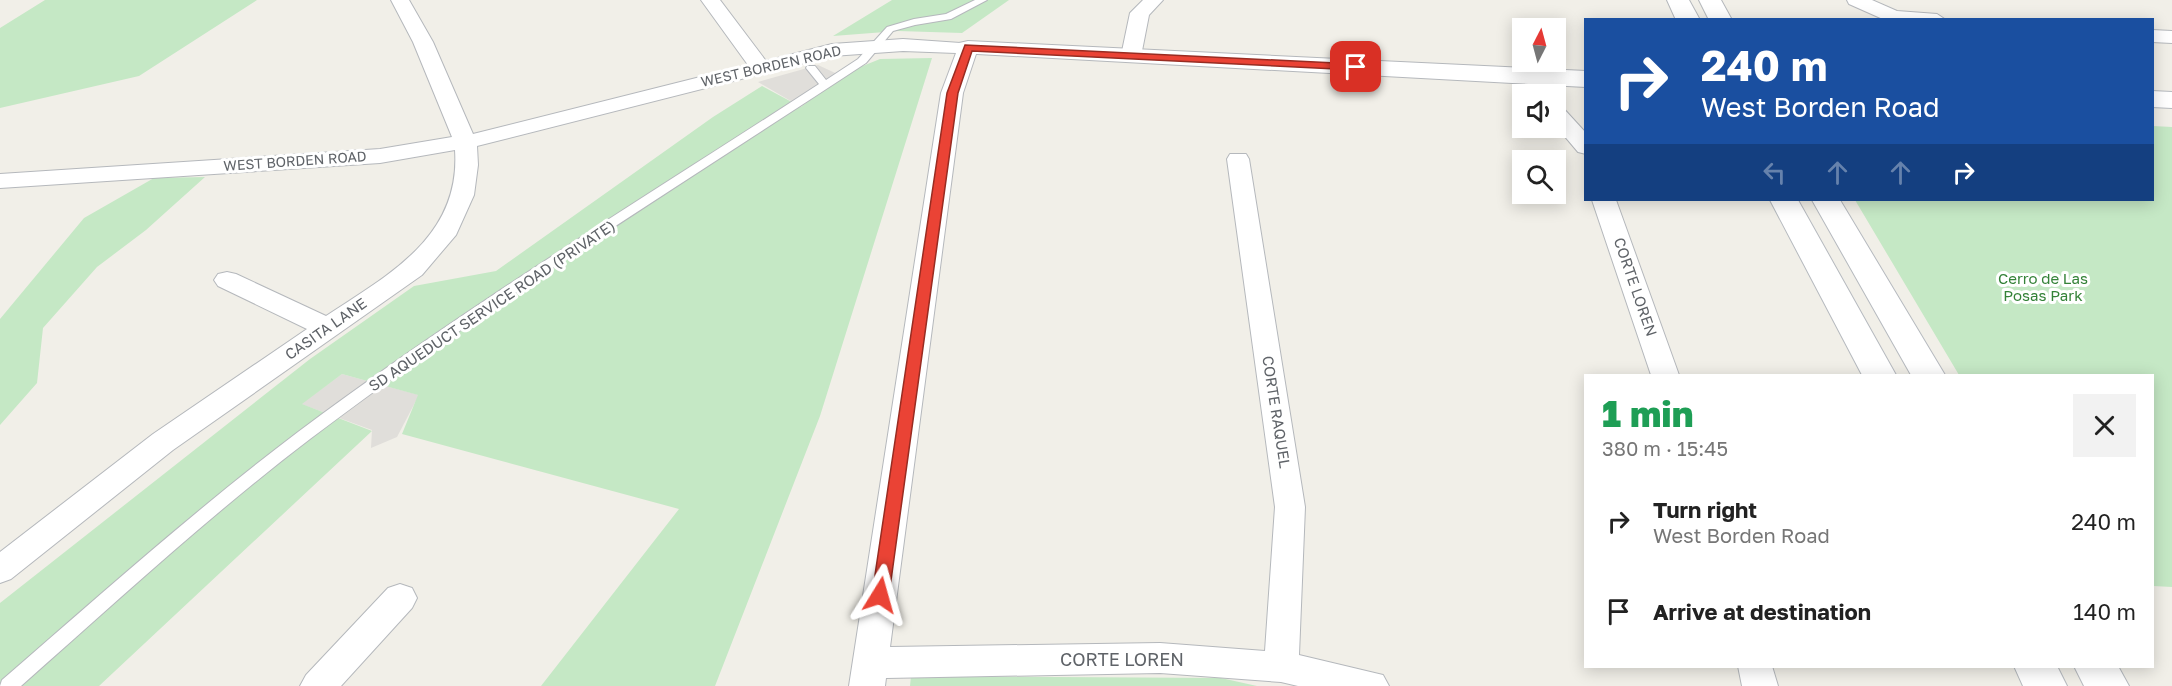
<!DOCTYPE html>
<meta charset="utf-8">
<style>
:root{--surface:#fff;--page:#f2f2f2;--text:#222;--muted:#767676}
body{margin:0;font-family:"Golos Text",sans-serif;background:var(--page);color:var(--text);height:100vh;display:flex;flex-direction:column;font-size:22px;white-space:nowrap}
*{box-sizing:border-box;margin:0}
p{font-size:20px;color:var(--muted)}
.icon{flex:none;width:33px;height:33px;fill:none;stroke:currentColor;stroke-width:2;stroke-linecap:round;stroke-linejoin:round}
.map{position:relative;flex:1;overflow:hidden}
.drawer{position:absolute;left:1584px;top:374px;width:570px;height:294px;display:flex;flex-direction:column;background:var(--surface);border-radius:0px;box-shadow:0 3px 15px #0003}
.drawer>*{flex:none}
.hud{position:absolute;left:1584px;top:18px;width:570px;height:183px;border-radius:0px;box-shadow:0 3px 15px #0003;background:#1a4fa0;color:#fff;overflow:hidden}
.needle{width:39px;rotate:6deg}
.tools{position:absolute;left:1512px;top:18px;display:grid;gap:12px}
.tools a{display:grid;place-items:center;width:54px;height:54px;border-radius:0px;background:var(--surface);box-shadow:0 3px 15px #0003;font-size:30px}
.pin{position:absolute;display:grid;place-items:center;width:51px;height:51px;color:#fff;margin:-26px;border-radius:12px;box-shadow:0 3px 9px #0006}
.me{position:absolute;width:66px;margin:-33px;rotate:8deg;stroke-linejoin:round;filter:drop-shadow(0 0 4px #0008)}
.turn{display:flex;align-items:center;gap:21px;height:126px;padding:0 18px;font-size:27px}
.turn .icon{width:78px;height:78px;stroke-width:2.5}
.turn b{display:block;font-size:42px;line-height:51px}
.lanes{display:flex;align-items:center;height:57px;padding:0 18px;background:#0003;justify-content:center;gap:30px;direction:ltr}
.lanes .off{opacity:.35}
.round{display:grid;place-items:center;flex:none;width:63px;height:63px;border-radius:0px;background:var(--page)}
.head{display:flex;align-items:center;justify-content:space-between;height:102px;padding:0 18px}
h1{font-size:36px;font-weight:800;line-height:45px;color:#1e9e55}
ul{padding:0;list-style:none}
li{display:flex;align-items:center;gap:18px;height:90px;padding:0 18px}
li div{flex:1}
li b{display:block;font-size:22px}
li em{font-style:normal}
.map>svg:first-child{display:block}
.industrial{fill:#e0deda}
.green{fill:#c5e8c5}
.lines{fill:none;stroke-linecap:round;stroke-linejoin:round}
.service-casing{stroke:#b5b8bc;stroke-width:2}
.minor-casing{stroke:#b5b8bc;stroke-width:2}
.tertiary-casing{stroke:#b5b8bc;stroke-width:2}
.secondary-casing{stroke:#b6babf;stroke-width:2}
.service{fill:#fff;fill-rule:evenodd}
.minor{fill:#fff;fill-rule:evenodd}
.tertiary{fill:#fff;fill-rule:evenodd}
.secondary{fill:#fff;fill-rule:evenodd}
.route{fill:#ea4335;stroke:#982c22;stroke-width:1.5}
.labels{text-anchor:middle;stroke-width:6;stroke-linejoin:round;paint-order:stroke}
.far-street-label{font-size:14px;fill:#5f6368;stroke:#fff}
.park-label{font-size:15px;fill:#348238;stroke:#fff}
.street-label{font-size:15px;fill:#5f6368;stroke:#fff}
.near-street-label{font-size:18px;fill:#5f6368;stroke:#fff}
</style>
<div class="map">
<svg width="2172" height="686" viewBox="0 0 2172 686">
<rect width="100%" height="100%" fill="#f1efe8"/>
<!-- industrial -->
<path class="industrial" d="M818 65 846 78 801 107 758 82Z
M342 374 419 395 397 437 371 448 372 430 301 404Z"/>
<!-- green -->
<path class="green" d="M45 0H257L139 76 0 108V28Z
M892 0H1009L962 33 898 31 833 36Z
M932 58 820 416 715 686H541L679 509 402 434 418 395 342 374 302 404 372 431 99 686H0V603L310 359 414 286 496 271 713 117 762 86 801 107 843 74 880 59Z
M2153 126 2172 127V587L2153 586 2152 375H1959L1855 200H2152Z
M205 177 146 230 97 267 43 328 37 383 0 425V319L84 218 154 178Z
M911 676 1221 678 1257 686H910Z"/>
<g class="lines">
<defs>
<path id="service" d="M975 0H987L951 19 915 25 893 31 866 63C679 186 488 304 310 439 209 516 116 602 21 686H0L2 680C99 596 195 510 298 432 465 307 644 198 819 84L806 68 807 66H815L826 80 858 59 887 27 914 19 946 14Z"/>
<path id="minor" d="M391 0H409L433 42 473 134 748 65 701 0H720L766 61 832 44 903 39 975 44 978 48 963 93 890 647 1160 643 1265 651 1275 507 1227 159 1230 154H1246L1249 159 1305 507 1299 655 1383 675 1389 686H1298L1281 682 1160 673 886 678 885 686H849L941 93 956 53 903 51 832 56 477 146 478 165 474 195 456 235 422 275 173 450 11 579 0 583V552L153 434 307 329 218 286 214 280 218 274 227 272 236 274 326 316C388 275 461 237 455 150L380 163 0 188V174L380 149 452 137 413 42Z
M1143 0H1163L1149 15 1141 56 1138 60H1124L1121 56 1130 13Z
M1847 0H1872L1897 11 1937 14 1946 20H1885L1849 4Z
M2152 30 2172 31V43L2152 42Z
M1556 108 1564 109 1586 133V154L1578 152 1556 126Z
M1592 200H1616L1679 375H1651Z
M400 584 412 588 417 598 412 608 341 686H300L306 675 388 588Z
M1738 666H1772L1778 686H1742Z"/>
<path id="tertiary" d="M1667 0H1689L1700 20H1676Z
M1699 0H1721L1732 20H1709Z
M968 41 1586 71V87L959 53 956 48 959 43Z"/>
<path id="secondary" d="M2152 91 2172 92V108L2152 107Z
M1770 200H1798L1896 375H1862Z
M1812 200H1840L1945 375H1911Z
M2014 666H2057L2067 686H2023Z
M2074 666H2118L2129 686H2084Z"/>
</defs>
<!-- service casing -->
<use href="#service" class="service-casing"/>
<!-- minor casing -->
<use href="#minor" class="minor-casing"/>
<!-- tertiary casing -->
<use href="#tertiary" class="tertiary-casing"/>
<!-- secondary casing -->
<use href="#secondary" class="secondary-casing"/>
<!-- service -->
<use href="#service" class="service"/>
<!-- minor -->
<use href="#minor" class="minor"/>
<!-- tertiary -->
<use href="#tertiary" class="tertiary"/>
<!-- secondary -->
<use href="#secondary" class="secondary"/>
</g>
<!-- route -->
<path class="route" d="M965 45 1356 64 1361 67 1356 70 972 51 958 93 889 595 886 600H874L872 595 947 93Z"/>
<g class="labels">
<!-- far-street labels -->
<g class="far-street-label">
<text transform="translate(771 66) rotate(-13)" y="5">WEST BORDEN ROAD</text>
<text transform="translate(295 161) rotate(-4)" y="5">WEST BORDEN ROAD</text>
</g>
<!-- park labels -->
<g class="park-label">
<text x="2043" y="284">Cerro de Las<tspan x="2043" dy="17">Posas Park</tspan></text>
</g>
<!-- street labels -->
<g class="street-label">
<text transform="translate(1635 287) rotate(71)" y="5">CORTE LOREN</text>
<text transform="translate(492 306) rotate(-34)" y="5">SD AQUEDUCT SERVICE ROAD (PRIVATE)</text>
<text transform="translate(326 329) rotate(-35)" y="5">CASITA LANE</text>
<text transform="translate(1276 412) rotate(81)" y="5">CORTE RAQUEL</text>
</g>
<!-- near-street labels -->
<g class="near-street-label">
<text x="1122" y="666">CORTE LOREN</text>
</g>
</g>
</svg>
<div class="tools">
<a><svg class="needle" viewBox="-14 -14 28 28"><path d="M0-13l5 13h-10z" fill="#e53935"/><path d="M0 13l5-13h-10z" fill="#767676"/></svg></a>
<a><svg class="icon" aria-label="sound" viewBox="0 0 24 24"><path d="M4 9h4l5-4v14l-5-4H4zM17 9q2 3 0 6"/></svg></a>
<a><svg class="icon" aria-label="search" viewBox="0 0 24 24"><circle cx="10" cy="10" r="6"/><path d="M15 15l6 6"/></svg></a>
</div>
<div class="pin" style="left:1356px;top:67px;background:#d93025"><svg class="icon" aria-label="arrive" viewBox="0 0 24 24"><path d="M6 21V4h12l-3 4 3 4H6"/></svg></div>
<svg class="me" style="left:880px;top:595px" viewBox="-20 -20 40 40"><path d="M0-17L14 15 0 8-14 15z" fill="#ea4335" stroke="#fff" stroke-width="4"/></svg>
<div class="hud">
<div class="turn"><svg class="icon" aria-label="right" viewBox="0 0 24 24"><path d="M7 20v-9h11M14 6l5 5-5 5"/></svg><div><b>240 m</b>West Borden Road</div></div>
<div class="lanes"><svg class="icon off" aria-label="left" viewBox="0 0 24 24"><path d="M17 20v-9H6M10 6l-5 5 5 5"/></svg><svg class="icon off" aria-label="ahead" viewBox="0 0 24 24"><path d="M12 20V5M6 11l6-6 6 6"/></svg><svg class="icon off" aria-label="ahead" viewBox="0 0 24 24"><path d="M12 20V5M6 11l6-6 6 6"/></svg><svg class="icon" aria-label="right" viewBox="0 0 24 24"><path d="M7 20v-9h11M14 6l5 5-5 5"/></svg></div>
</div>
<section class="drawer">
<div class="head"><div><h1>1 min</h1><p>380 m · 15:45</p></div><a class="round"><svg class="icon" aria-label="close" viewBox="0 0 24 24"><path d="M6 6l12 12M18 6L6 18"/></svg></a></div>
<ul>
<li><svg class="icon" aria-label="right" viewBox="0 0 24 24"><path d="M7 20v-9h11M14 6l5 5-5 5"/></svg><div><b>Turn right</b><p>West Borden Road</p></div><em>240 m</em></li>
<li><svg class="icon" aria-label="arrive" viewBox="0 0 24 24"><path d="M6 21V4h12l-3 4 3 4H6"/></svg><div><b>Arrive at destination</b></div><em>140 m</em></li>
</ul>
</section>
</div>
